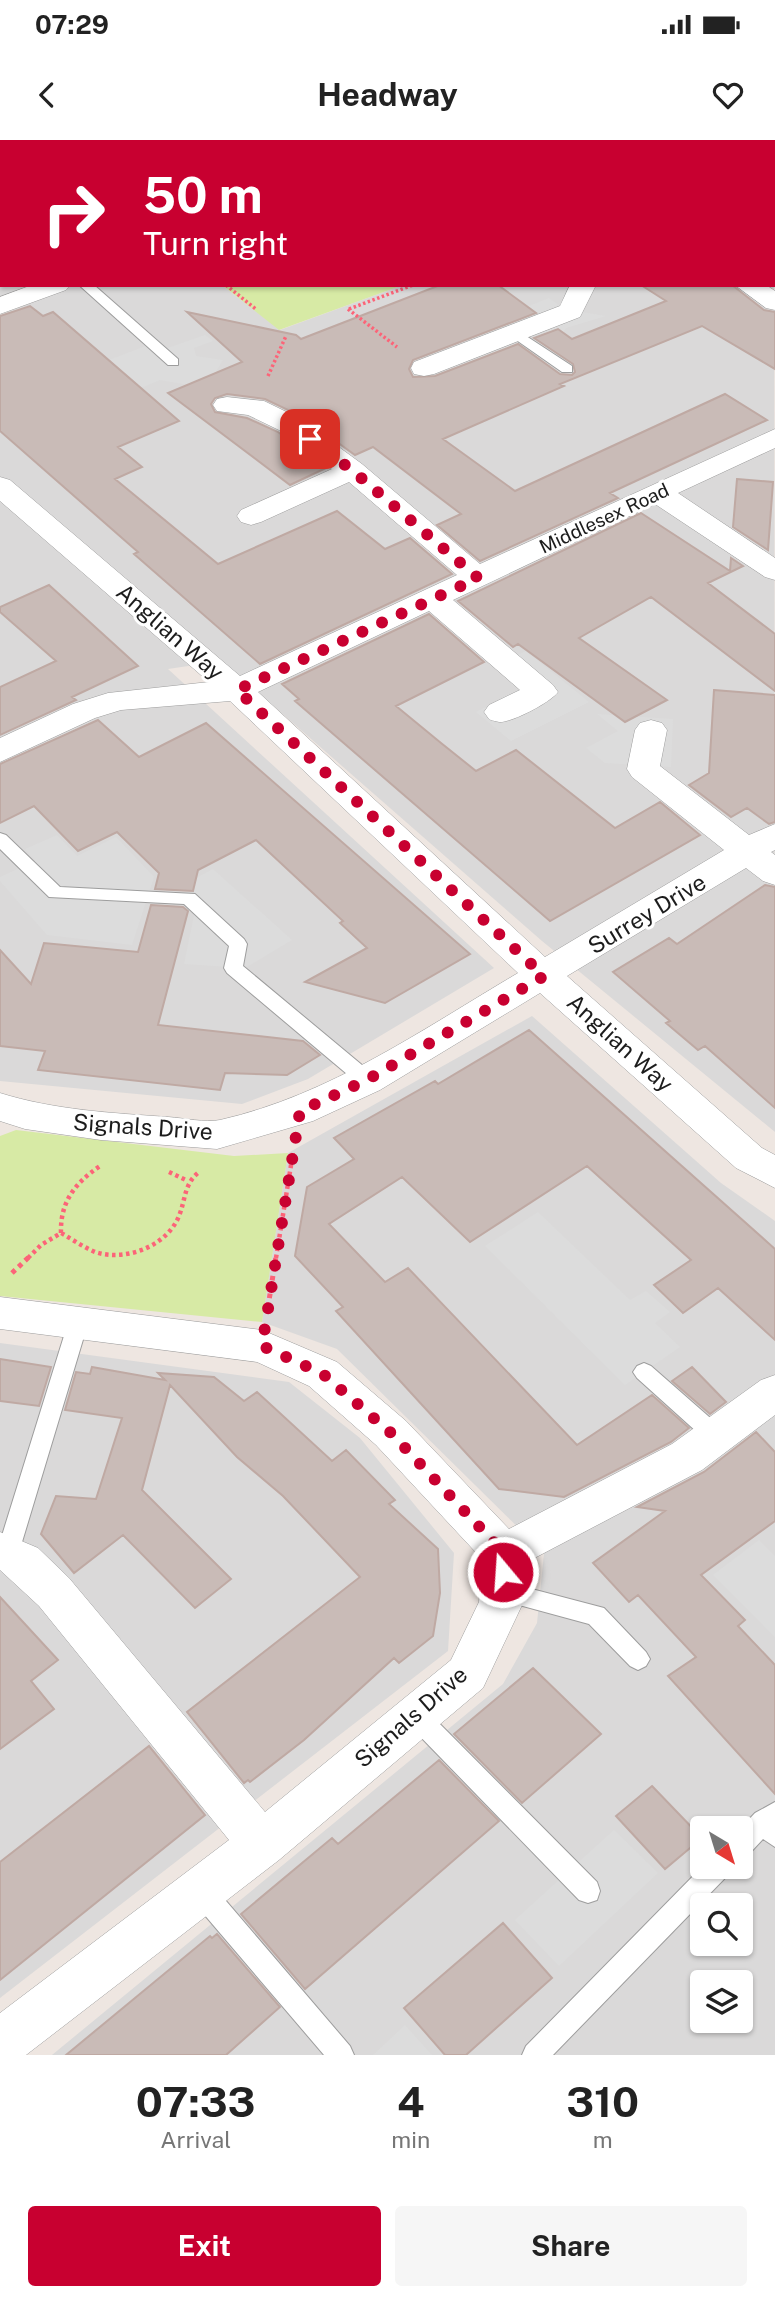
<!DOCTYPE html>
<style>
:root{--surface:#fff;--page:#f6f6f6;--text:#222;--muted:#767676;--accent:#c80030}
body{margin:0;font-family:"Public Sans",sans-serif;background:var(--page);color:var(--text);height:100vh;display:flex;flex-direction:column;font-size:26px;white-space:nowrap}
*{box-sizing:border-box;margin:0}
p{font-size:23px;color:var(--muted)}
.icon{flex:none;width:38px;height:38px;fill:none;stroke:currentColor;stroke-width:2;stroke-linecap:round;stroke-linejoin:round}
.map{position:relative;height:1915px;overflow:hidden}
.drawer{display:flex;flex-direction:column;background:var(--surface);flex:1}
.drawer>*{flex:none}
.banner{position:absolute;left:0px;top:0px;width:775px;height:147px;box-shadow:0 2px 5px #0004;background:#c80030;color:#fff;overflow:hidden}
.needle{width:46px;rotate:142deg}
.controls{position:absolute;left:690px;top:1676px;display:grid;gap:14px}
.controls a{display:grid;place-items:center;width:63px;height:63px;border-radius:7px;background:var(--surface);box-shadow:0 2px 5px #0004;font-size:35px}
.pin{position:absolute;display:grid;place-items:center;width:60px;height:60px;color:#fff;margin:-30px;border-radius:14px;box-shadow:0 4px 10px #0006}
.me{position:absolute;width:77px;margin:-38px;rotate:342deg;stroke-linejoin:round;filter:drop-shadow(0 0 5px #0008)}
.turn{display:flex;align-items:center;gap:24px;height:147px;padding:0 28px;font-size:32px}
.turn .icon{width:91px;height:91px;stroke-width:2.5}
.turn b{display:block;font-size:49px;line-height:60px}
.eta{display:flex;justify-content:space-evenly;align-items:center;height:119px;text-align:center}
.eta b{font-size:42px;font-weight:700;line-height:49px}
.action{display:flex;gap:14px;margin-top:auto;padding:14px 28px}
.action a{flex:1;height:80px;border-radius:7px;background:var(--accent);color:#fff;font-size:28px;font-weight:700;line-height:80px;text-align:center}
.action a+a{background:var(--page);color:var(--text)}
.status{display:flex;justify-content:space-between;align-items:center;height:49px;padding:0 35px;background:var(--surface);direction:ltr}
.status svg{height:19px;fill:currentColor}
header{display:flex;justify-content:space-between;align-items:center;height:91px;padding:0 28px;background:var(--surface);font-size:32px;font-weight:700}
.map>svg:first-child{display:block}
.residential{fill:#dad9d9;fill-rule:evenodd}
.grass{fill:#d7eaa5}
.parking{fill:#dcdcdc}
.building{fill:#c9bbb7;stroke:#bfa9a3;stroke-width:2}
.lines{fill:none;stroke-linecap:round;stroke-linejoin:round}
.lane-casing{stroke:#9d9d9d;stroke-width:2}
.street-casing{stroke:#9d9d9d;stroke-width:1}
.secondary-casing{stroke:#736403;stroke-width:2}
.path-far2{stroke:#fc6478;stroke-width:3.5;stroke-dasharray:2.5 2.5;stroke-linecap:butt}
.path-far1{stroke:#fc6478;stroke-width:4.5;stroke-dasharray:3.5 3.5;stroke-linecap:butt}
.path{stroke:#fc6478;stroke-width:5;stroke-dasharray:4.5 4.5;stroke-linecap:butt}
.lane{fill:#fff;fill-rule:evenodd}
.street{fill:#fff;fill-rule:evenodd}
.secondary{fill:#faedb2;fill-rule:evenodd}
.route{stroke:#c80030;stroke-width:12;stroke-dasharray:0 21.6}
.labels{text-anchor:middle;stroke-width:6;stroke-linejoin:round;paint-order:stroke}
.far-street-label{font-size:19px;fill:#1c1c1c;stroke:#fff}
.street-label{font-size:23px;fill:#1c1c1c;stroke:#fff}
</style>
<div class="status"><b>07:29</b><svg viewBox="0 0 49 12"><path d="M0 12V9h3v3zM5 12V6h3v6zM10 12V3h3v9zM15 12V0h3v12zM26 1h20v11H26zM47 4h2v5h-2z"/></svg></div>
<header><svg class="icon" aria-label="back" viewBox="0 0 24 24"><path d="M15 5l-7 7 7 7"/></svg>Headway<svg class="icon" aria-label="heart" viewBox="0 0 24 24"><path d="M12 20l-8-8c-3-5 5-10 8-4 3-6 11-1 8 4z"/></svg></header>
<div class="map">
<svg width="775" height="1915" viewBox="0 0 775 1915">
<rect width="100%" height="100%" fill="#eee6e1"/>
<!-- residential -->
<path class="residential" d="M0 0H202L206 2H2V145H29L0 157Z
M382 0H759L747 2Z
M774 48 775 992 542 801 222 521 168 529 494 828 308 939 242 964 0 941V175L75 145H222L280 190 403 145H774Z
M532 876 721 1043 775 1081V1915H52L503 1544 537 1483 544 1413 337 1209 262 1182 288 1013ZM702 1689H740V1727H702ZM702 1766H740V1804H702ZM702 1843H740V1881H702Z
M0 1203 289 1242 360 1298 454 1413 448 1511 0 1858Z"/>
<!-- grass -->
<path class="grass" d="M222 145H403L279 190Z
M16 990 234 1016 288 1013 262 1182 0 1156V996Z"/>
<!-- parking -->
<path class="parking" d="M549 158 564 169 606 176 566 188 555 202 585 225 555 237 470 246 421 209Z
M205 195 213 201 194 208 196 216 223 220 206 248 160 240 141 248 109 220 156 202 165 209Z
M526 511 589 562 511 601 476 572 523 548 496 526Z
M597 574 673 579 671 627 605 623 586 608 618 591Z
M57 695 77 716 116 697 154 737 132 805 47 795 0 741V737L35 721 25 709Z
M213 729 292 800 245 828 184 824 198 756 185 744Z
M538 1072 630 1160 646 1151 670 1172 655 1183 680 1207 625 1245 485 1106Z
M759 1400 775 1416V1497L713 1435Z
M614 1690 658 1733 559 1826 515 1780Z
M405 1885 432 1915H373Z"/>
<!-- building -->
<path class="building" d="M440 145H498L536 173 413 220 409 229 413 237 435 236 518 204 560 234 572 235 575 232 573 224 534 198 558 189 572 199 666 161 641 145H732L764 170 775 172V229L702 186 560 244 564 246 443 299 515 351 725 254 767 280 610 353 618 358 480 421 437 385 461 374 373 307 355 315 301 276 265 259 227 254 215 258 211 264 215 272 247 278 278 292 326 328 290 345 168 253 242 222 187 172 296 195 301 199Z
M30 166 43 176 53 172 179 281 118 307 142 327 115 339 218 424 337 371 385 409 410 398 452 434 260 524 134 414 138 412 0 291V176Z
M737 339 773 342 768 410 733 387Z
M641 373 730 431 731 418 743 426 708 443 775 494V551L651 457 579 498 667 560 625 582 518 504 513 507 458 461Z
M49 445 138 526 72 557 76 560 0 595V547L56 521 0 472V467Z
M429 474 484 522 396 566 441 603 476 631 516 610 615 688 660 662 700 695 550 781 295 561 299 559 282 544Z
M714 550 775 555V682L769 684 747 668 731 677 689 645 709 633Z
M98 580 139 617 206 583 470 814 385 863 305 842 367 808 340 783 343 781 256 700 198 730 193 751 155 749 159 733 117 692 78 711 34 666 0 683V624Z
M765 745 775 747V968L705 906 698 910 666 883 670 881 613 832 669 798 677 804Z
M151 765 183 767 188 771 158 885 303 901 320 915 287 935 225 933 220 950 38 930 45 911 0 906V810L31 844 44 803 138 812Z
M529 890 775 1109V1200L718 1148 683 1173 654 1145 691 1120 587 1026 470 1102 402 1037 329 1084 385 1142 408 1128 577 1305 652 1255 689 1288 671 1302 564 1357 499 1349 336 1171 343 1167 295 1116 307 1047 354 1019 334 998 435 941 438 944Z
M0 1219 51 1227 39 1266 0 1261Z
M92 1227 165 1240 158 1233 214 1237 244 1261 257 1252 332 1321 346 1310 395 1360 389 1364 438 1409 440 1453 433 1496 399 1523 394 1518 304 1600 250 1642 248 1640 244 1643 187 1572 360 1437 283 1356 237 1317 170 1245 142 1350 231 1439 195 1468 123 1395 74 1433 41 1394 56 1356 96 1359 122 1278 65 1270 76 1232 90 1234Z
M692 1227 726 1262 710 1274 672 1241Z
M756 1292 775 1312V1381L701 1435 745 1480 738 1486 775 1525V1654L668 1536 696 1517 638 1455 629 1462 593 1423 665 1371 637 1367 704 1332Z
M0 1457 58 1520 31 1541 54 1569 0 1609Z
M533 1528 601 1594 522 1663 454 1594Z
M149 1606 205 1675 0 1840V1722Z
M439 1620 499 1681 305 1849 241 1774 332 1698 338 1704Z
M652 1646 702 1698 665 1729 616 1676Z
M503 1783 552 1838 466 1915H445L404 1868Z
M217 1794 280 1867 226 1915H66L210 1796 212 1798Z"/>
<g class="lines">
<defs>
<path id="lane" d="M79 145H94L178 219V225H168Z
M517 190 572 226V232H562L512 197 510 194Z
M0 693 6 695 60 747 195 754 244 799 247 804 243 826 374 935 377 940 374 945 367 947 360 945 227 833 224 828 229 806 184 764 49 757 0 709Z
M78 1174 85 1177 88 1183 19 1412 16 1419 8 1422 0 1419V1402L68 1183 71 1177Z
M644 1223 651 1226 724 1290 727 1296 724 1302 716 1305 708 1302 637 1238 633 1232 637 1226Z
M501 1441 604 1468 646 1512 650 1519 646 1526 638 1530 630 1526 589 1484 493 1458 490 1451 493 1444Z
M416 1565 424 1568 597 1742 600 1751 597 1760 588 1763 579 1760 408 1584 404 1576 408 1568Z
M775 1662V1707L763 1699 749 1714 740 1718V1689L755 1673Z
M702 1727H731L728 1735 553 1915H522L526 1906Z
M200 1738 209 1741 350 1906 354 1915H324L191 1759 188 1750 191 1741Z"/>
<path id="street" d="M32 145H70L66 150 0 174V157Z
M570 145H596L580 177 434 234 424 236 414 234 411 228 414 222 560 166Z
M735 145H766L775 151V170L766 168Z
M227 257 264 261 299 278 362 324 480 424 775 289V308L678 353 775 418V440L765 437 655 364 453 460 553 545 558 552C551 562 513 582 500 582 499 582 490 580 489 579L484 572 489 565 520 550 429 471 258 552 545 817 724 710 632 637 627 629 635 590 640 583 651 580 662 583 667 590 660 626 749 695 775 684V710L771 712 775 715V745L763 741 746 728 567 836 762 1008 775 1015V1048L736 1028 540 853 380 950 313 981 217 1009 101 1000 25 989 0 981V953C54 970 112 973 168 977 184 978 205 983 220 980 330 955 423 889 518 833L230 561 121 570 95 578 0 622V598L73 564 108 553 209 542 0 361V337L10 340 240 536 457 435 349 342 261 382 251 385 241 382 237 376 241 370 332 329 279 290 248 275 217 271 213 265 217 259Z
M0 1157 262 1190 337 1222 406 1281 509 1389 672 1304 761 1240 775 1235V1275L702 1330 525 1423 523 1463 483 1548 279 1720 26 1915H0V1873L229 1700 39 1466 0 1430V1392L38 1408 69 1438 265 1672 451 1520 479 1462 482 1419 376 1305 309 1246 257 1222 0 1189Z"/>
<path id="secondary" d="M265 0H296L297 2H267Z
M775 16V32H774V17Z"/>
</defs>
<!-- lane casing -->
<use href="#lane" class="lane-casing"/>
<!-- street casing -->
<use href="#street" class="street-casing"/>
<!-- secondary casing -->
<use href="#secondary" class="secondary-casing"/>
<!-- path-far2 -->
<path class="path-far2" d="M211 0 216 2
M226 145 257 170
M348 169 397 207
M349 169 413 145
M268 236 286 196"/>
<!-- path-far1 -->
<path class="path-far1" d="M169 1032 188 1041
M61 1093C60 1062 75 1043 100 1026
M28 1118 41 1105 61 1093C72 1099 83 1107 95 1112 126 1122 167 1106 179 1076 186 1058 184 1044 199 1032
M276 1118 293 1013"/>
<!-- path -->
<path class="path" d="M12 1133 30 1116
M268 1167 276 1116"/>
<!-- lane -->
<use href="#lane" class="lane"/>
<!-- street -->
<use href="#street" class="street"/>
<!-- secondary -->
<use href="#secondary" class="secondary"/>
</g>
<g class="lines">
<!-- route -->
<path class="route" d="M310 299 352 330 478 438 237 550 544 836 367 940 300 971 262 1206 323 1234 391 1293 504 1413 503 1432"/>
</g>
<g class="labels">
<!-- far-street labels -->
<g class="far-street-label">
<text transform="translate(604 378) rotate(-25)" y="7">Middlesex Road</text>
</g>
<!-- street labels -->
<g class="street-label">
<text transform="translate(170 492) rotate(41)" y="8">Anglian Way</text>
<text transform="translate(647 774) rotate(-31)" y="8">Surrey Drive</text>
<text transform="translate(620 903) rotate(42)" y="8">Anglian Way</text>
<text transform="translate(143 987) rotate(4)" y="8">Signals Drive</text>
<text transform="translate(411 1577) rotate(-41)" y="8">Signals Drive</text>
</g>
</g>
</svg>
<div class="controls">
<a><svg class="needle" viewBox="-14 -14 28 28"><path d="M0-13l5 13h-10z" fill="#e53935"/><path d="M0 13l5-13h-10z" fill="#767676"/></svg></a>
<a><svg class="icon" aria-label="search" viewBox="0 0 24 24"><circle cx="10" cy="10" r="6"/><path d="M15 15l6 6"/></svg></a>
<a><svg class="icon" aria-label="layers" viewBox="0 0 24 24"><path d="M12 4l9 5-9 5-9-5zM3 14l9 5 9-5"/></svg></a>
</div>
<div class="pin" style="left:310px;top:299px;background:#d93025"><svg class="icon" aria-label="arrive" viewBox="0 0 24 24"><path d="M6 21V4h12l-3 4 3 4H6"/></svg></div>
<svg class="me" style="left:503px;top:1432px" viewBox="-20 -20 40 40"><circle r="17" fill="#c80030" stroke="#fff" stroke-width="3"/><path d="M0-11L8 9 0 5-8 9z" fill="#fff"/></svg>
<div class="banner">
<div class="turn"><svg class="icon" aria-label="right" viewBox="0 0 24 24"><path d="M7 20v-9h11M14 6l5 5-5 5"/></svg><div><b>50 m</b>Turn right</div></div>
</div>
</div>
<section class="drawer">
<div class="eta">
<div><b>07:33</b><p>Arrival</p></div>
<div><b>4</b><p>min</p></div>
<div><b>310</b><p>m</p></div>
</div>
<div class="action"><a>Exit</a><a>Share</a></div>
</section>
